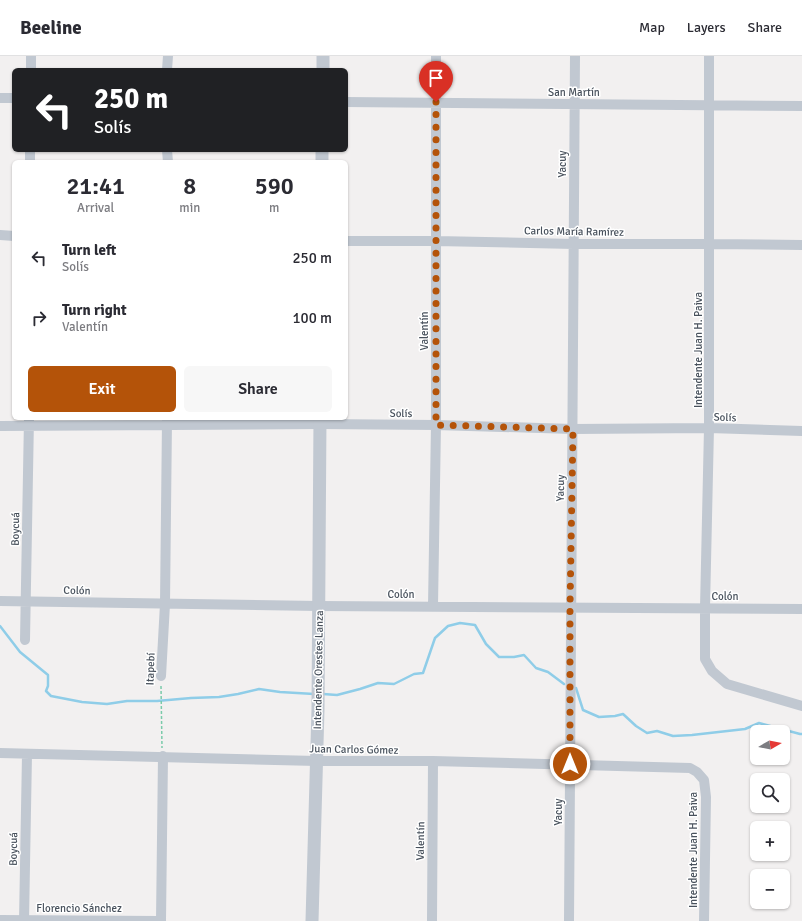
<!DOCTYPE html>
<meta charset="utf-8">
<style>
:root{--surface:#fff;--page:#f7f7f7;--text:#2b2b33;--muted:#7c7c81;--line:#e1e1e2;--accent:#b45309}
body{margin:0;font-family:Signika,sans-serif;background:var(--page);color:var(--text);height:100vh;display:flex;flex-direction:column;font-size:15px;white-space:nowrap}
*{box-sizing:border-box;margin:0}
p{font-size:13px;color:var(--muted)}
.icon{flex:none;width:22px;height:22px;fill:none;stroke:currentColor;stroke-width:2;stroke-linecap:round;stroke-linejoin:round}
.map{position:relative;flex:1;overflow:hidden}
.sheet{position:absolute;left:12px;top:104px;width:336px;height:260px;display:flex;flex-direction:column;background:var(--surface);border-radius:6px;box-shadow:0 1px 3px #0004}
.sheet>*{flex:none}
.guide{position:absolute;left:12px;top:12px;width:336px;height:84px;border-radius:6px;box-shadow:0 1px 3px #0004;background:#202124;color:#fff;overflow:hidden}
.needle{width:26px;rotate:81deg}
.buttons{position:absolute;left:750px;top:669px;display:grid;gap:8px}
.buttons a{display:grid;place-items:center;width:40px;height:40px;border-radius:6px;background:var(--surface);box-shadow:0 1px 3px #0004;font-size:20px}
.pin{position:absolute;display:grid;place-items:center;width:34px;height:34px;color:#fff;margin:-41px -17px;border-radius:50% 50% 50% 0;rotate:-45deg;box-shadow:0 0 4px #0007}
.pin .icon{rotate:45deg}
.me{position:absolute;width:44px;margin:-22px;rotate:0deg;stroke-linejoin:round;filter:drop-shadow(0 0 3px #0008)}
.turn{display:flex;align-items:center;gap:14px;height:84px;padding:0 16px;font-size:18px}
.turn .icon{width:52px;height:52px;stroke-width:2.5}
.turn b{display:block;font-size:28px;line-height:34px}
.eta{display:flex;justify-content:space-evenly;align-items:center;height:68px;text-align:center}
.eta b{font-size:24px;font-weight:600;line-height:28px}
.cta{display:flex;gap:8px;margin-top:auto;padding:8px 16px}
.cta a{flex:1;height:46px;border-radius:6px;background:var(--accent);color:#fff;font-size:16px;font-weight:600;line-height:46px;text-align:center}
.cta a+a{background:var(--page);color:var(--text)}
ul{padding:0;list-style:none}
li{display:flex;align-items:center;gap:12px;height:60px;padding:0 16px}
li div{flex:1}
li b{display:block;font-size:15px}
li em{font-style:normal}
header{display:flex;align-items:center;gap:24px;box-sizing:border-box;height:56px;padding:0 20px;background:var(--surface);border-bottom:1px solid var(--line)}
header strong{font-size:19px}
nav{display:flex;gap:22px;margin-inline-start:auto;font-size:14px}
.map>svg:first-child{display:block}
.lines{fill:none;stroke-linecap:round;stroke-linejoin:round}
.stream{stroke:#8fcde8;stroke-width:2.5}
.path{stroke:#7acaaa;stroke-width:1.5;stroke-dasharray:3 2;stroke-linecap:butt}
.minor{stroke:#c1c8d1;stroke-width:10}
.tertiary{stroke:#c1c8d1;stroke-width:13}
.route{stroke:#b45309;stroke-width:7;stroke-dasharray:0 12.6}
.labels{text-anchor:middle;stroke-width:3;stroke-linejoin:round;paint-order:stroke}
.street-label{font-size:11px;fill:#48515c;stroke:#fff}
</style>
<header>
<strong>Beeline</strong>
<nav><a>Map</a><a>Layers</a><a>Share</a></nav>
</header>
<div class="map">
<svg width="802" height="865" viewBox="0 0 802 865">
<rect width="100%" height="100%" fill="#f2f0f0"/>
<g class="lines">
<!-- stream -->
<path class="stream" d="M0 570 20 596 48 619V630L46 635 51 640 82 646 107 648 127 645H157L191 642 219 641 238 638 259 633 280 636 314 638
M576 632 583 654 599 661 615 660 623 658 636 670 647 677 657 675 673 680 692 679 745 673 759 667 800 678H802
M323 638 337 639 360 633 378 627 394 628 414 618 423 617 435 582 448 570 460 567 475 569 486 588 499 601H514L524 599 536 612 548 616 564 628"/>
<!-- path -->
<path class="path" d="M161 630 162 692"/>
<!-- minor -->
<path class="minor" d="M709 0V372L705 552V603L712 615 727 628 802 650
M31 14V0
M167 14 168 0
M0 42H14
M346 46 802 50
M167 94 168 106
M30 106V94
M0 179 14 180
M346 185H436L574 188H710L802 189
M0 370 319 368 436 369 573 373 709 372 802 375
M0 545 319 550 802 553
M433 550 436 369V0
M25 584 29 362
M161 620 165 548 167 364
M0 697 317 705H433L690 712 697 716 704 724 706 741 704 865
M0 864 158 865
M24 865 27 698
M161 865 163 700
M432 865 433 705
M569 865 575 0"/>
<!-- tertiary -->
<path class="tertiary" d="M323 14V0
M322 94V106
M312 865 318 653 320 362"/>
</g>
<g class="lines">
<!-- route -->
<path class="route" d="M436 46V369L573 373 570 551V708"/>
</g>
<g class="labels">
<!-- street labels -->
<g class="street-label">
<text x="574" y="40">San Martín</text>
<text transform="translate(562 108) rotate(-90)" y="4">Yacuy</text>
<text transform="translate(574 175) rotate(1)" y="4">Carlos María Ramírez</text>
<text transform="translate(424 275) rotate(-90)" y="4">Valentín</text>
<text transform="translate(698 294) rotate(-90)" y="4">Intendente Juan H. Paiva</text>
<text transform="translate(401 357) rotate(1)" y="4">Solís</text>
<text transform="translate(725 361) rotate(2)" y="4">Solís</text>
<text transform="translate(560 432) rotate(-89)" y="4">Yacuy</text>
<text transform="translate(15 473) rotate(-89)" y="4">Boycuá</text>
<text transform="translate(77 534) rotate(1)" y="4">Colón</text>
<text x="401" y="542">Colón</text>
<text x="725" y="544">Colón</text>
<text transform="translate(150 613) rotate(-88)" y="4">Itapebí</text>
<text transform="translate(318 614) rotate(-89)" y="4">Intendente Orestes Lanza</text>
<text transform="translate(354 693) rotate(1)" y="4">Juan Carlos Gómez</text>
<text transform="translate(558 756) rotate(-90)" y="4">Yacuy</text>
<text transform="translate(420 785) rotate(-89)" y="4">Valentín</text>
<text transform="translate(13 793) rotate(-89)" y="4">Boycuá</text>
<text transform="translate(693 794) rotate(-90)" y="4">Intendente Juan H. Paiva</text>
<text x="79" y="856">Florencio Sánchez</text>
</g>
</g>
</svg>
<div class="buttons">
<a><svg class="needle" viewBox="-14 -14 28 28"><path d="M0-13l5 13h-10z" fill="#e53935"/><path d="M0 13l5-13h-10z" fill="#7c7c81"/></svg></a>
<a><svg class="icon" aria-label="search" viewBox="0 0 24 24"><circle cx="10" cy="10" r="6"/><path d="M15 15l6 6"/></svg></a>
<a>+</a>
<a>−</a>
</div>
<div class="pin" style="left:436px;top:46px;background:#d93025"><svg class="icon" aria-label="arrive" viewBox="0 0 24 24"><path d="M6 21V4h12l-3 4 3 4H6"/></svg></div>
<svg class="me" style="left:570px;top:708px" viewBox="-20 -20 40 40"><circle r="17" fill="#b45309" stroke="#fff" stroke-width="3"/><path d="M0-11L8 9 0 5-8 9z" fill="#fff"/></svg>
<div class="guide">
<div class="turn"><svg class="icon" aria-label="left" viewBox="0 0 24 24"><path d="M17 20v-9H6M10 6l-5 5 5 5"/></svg><div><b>250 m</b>Solís</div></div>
</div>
<section class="sheet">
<div class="eta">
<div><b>21:41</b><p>Arrival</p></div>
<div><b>8</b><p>min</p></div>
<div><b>590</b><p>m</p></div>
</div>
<ul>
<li><svg class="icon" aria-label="left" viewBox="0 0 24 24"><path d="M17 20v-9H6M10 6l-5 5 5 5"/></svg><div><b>Turn left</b><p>Solís</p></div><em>250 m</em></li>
<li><svg class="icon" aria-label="right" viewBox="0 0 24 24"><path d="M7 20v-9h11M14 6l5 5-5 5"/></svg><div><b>Turn right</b><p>Valentín</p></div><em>100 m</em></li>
</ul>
<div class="cta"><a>Exit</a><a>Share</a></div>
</section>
</div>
